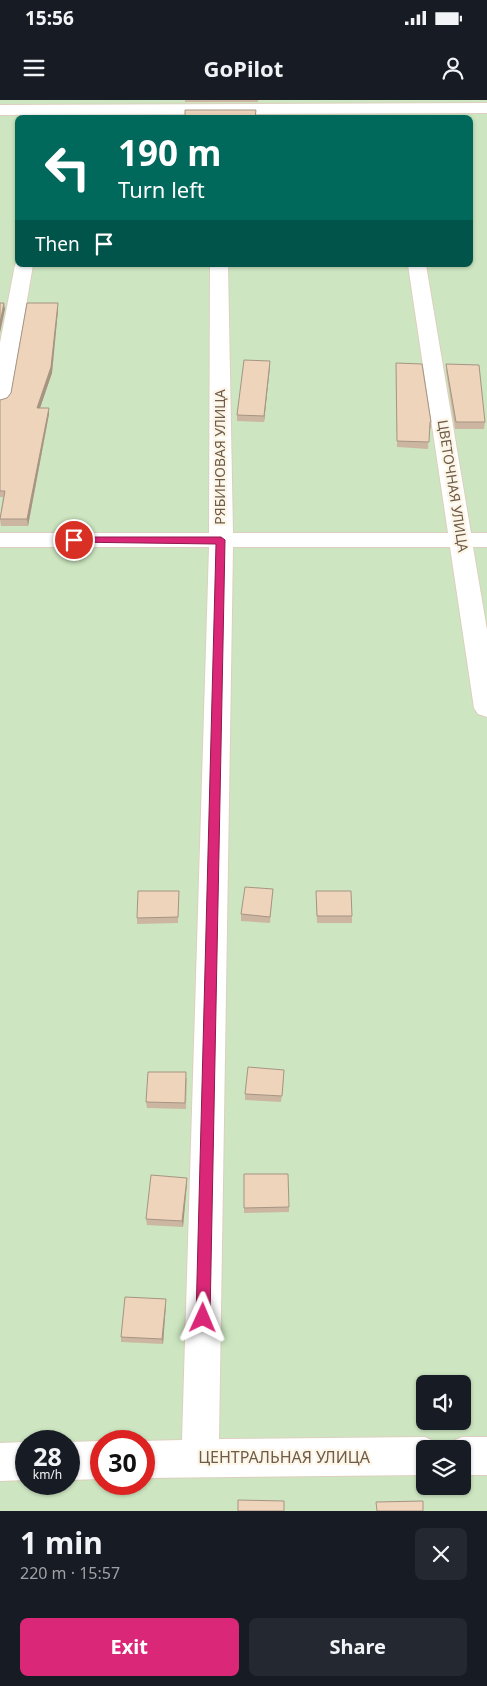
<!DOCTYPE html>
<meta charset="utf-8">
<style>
:root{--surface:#171b24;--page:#242831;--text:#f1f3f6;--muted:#9ea1a6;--accent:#db2777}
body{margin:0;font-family:"Noto Sans",sans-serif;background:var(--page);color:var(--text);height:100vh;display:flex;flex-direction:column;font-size:19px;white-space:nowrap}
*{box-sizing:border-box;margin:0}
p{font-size:16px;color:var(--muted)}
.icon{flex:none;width:28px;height:28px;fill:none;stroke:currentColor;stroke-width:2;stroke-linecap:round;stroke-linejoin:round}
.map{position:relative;height:1411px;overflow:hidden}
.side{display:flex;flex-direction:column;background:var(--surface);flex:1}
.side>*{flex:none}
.banner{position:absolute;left:15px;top:15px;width:458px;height:152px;border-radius:8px;box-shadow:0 1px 4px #0004;background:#00695c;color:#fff;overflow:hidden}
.buttons{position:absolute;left:416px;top:1275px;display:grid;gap:10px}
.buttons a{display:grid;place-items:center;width:55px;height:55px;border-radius:8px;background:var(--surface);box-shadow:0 1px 4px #0004;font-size:25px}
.speed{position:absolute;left:15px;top:1330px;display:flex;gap:10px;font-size:25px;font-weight:700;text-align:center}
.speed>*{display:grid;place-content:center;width:65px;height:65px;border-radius:50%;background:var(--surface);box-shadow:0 1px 4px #0004;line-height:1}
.speed small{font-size:12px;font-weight:400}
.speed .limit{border:8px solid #d22;background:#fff;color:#111}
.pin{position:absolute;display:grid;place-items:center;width:42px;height:42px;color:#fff;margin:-21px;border:2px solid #fff;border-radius:50%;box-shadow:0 1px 5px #0007}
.me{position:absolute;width:55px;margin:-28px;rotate:1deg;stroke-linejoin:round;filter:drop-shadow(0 0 4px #0008)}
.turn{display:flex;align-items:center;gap:18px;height:105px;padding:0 20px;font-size:22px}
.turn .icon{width:65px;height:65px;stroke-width:2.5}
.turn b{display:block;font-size:35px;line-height:42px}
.then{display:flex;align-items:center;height:48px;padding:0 20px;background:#0003;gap:10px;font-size:19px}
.round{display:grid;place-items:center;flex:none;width:52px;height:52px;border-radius:8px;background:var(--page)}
.headline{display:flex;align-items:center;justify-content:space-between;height:85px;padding:0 20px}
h1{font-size:30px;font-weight:700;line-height:38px}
.primary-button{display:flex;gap:10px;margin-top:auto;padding:10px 20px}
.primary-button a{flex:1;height:58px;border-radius:8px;background:var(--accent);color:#fff;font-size:20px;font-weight:700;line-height:58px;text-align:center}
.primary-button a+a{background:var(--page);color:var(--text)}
.status{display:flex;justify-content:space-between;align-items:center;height:35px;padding:0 25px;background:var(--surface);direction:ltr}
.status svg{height:14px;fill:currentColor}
header{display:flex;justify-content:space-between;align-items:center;height:65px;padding:0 20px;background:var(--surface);font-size:22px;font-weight:700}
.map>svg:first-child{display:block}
.green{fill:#cde6c1;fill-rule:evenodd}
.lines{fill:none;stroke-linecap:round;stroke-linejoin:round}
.minor-casing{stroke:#ddcfbe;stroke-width:2}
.minor{fill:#fff;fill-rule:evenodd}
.wall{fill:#ccb6a1}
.shaded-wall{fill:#a69483}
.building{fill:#edd4bb;stroke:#a69483}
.route{fill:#db2777;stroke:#8e194d}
.labels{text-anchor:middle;stroke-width:4.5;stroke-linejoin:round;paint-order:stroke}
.street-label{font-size:14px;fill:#6f5b4a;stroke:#fdf6e7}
.near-street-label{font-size:16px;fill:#6f5b4a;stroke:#fdf6e7}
</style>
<div class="status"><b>15:56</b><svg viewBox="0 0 49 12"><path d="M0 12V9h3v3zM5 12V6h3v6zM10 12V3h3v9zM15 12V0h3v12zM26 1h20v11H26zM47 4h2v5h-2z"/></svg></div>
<header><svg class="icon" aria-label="menu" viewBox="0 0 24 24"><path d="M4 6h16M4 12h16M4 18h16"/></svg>GoPilot<svg class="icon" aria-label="person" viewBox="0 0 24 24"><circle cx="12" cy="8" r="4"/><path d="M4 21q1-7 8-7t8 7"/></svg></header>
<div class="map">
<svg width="487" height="1411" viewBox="0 0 487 1411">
<rect width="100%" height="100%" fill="#faf3e1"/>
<!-- green -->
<path class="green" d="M0 0H487V1411H0ZM18 18H470V165H18ZM425 1284H462V1321H425ZM26 1341H69V1384H26ZM101 1341H144V1384H101ZM425 1349H462V1386H425Z"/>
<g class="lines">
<defs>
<path id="minor" d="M487 3V13L0 15V5Z
M18 161V165H33L10 299 7 303 0 305V243L15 165Z
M210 165H228L233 433H448L408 165H426L471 433H487V447H473L487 530V617L478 614 474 608 450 447H233L219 1339 425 1337 438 1343 441 1349H425V1375L144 1378V1341H141L182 1340 209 447H0V433H209Z
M462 1337H487V1375H462V1349H446L449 1343Z
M102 1341 101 1379 69 1380V1342Z
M26 1342V1380L0 1381V1343Z"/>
</defs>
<!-- minor casing -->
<use href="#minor" class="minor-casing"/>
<!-- minor -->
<use href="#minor" class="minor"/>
</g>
<!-- wall -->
<path class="wall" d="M185 0H258V2H185Z
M58 210 52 273 40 308H49V314L28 426H1L0 419 3 397H0V300L7 298 11 293Z
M270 261 264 322 237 321V315Z
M396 263 431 322V329H429L428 349 397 347Z
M446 264 485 322 484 329H455L446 271Z
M273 789 270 823 241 821V814Z
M179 791 178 823 137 824V818Z
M316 791 352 816V823H317Z
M284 976 281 1002 245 1000V994Z
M187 978 186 1009 147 1008 146 1002Z
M244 1074 289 1107V1112L244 1113Z
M187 1078V1083L183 1127 147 1125 146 1119Z
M166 1204 163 1244 121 1242V1237Z"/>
<!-- shaded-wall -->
<path class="shaded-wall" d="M4 203 5 209 0 233V223Z
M58 203V210L52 273 38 314 37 308Z
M270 261V267L264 322V316Z
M49 308V314L28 426 27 419Z
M187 1078V1083L183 1127 182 1121Z
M166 1199V1204L163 1244 162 1239Z"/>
<!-- building -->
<path class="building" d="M185 10H256L255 18H185Z
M0 203H4L0 223Z
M27 203H58L51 267 37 308H49L27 419H0L5 391H0V300L7 298 11 293Z
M244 260 270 261 264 316 237 315Z
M396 263 422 264 431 322H430L429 342 397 341Z
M446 264 479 265 485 322H456Z
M245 787 273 789 270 817 241 814Z
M138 791H179L178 817 137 818Z
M316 791H351L352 816H317Z
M248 967 284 970 282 996 245 994Z
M148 972H186L185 1003 146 1002Z
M244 1074H288L289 1107 244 1108Z
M151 1075 187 1078 182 1121 146 1119Z
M125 1197 166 1199 162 1239 121 1237Z
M238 1400 284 1401V1411H238Z
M423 1401V1411H377L376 1402Z"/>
<!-- route -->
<path class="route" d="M74 437H221L225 440 210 1218 208 1223 203 1225 198 1223 196 1218 216 444 70 442V438Z"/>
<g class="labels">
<!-- street labels -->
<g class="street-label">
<text transform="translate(220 357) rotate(-90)" y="5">РЯБИНОВАЯ УЛИЦА</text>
<text transform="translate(453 386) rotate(81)" y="5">ЦВЕТОЧНАЯ УЛИЦА</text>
</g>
<!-- near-street labels -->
<g class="near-street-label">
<text x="284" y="1363">ЦЕНТРАЛЬНАЯ УЛИЦА</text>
</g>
</g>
</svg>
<div class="buttons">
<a><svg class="icon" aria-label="sound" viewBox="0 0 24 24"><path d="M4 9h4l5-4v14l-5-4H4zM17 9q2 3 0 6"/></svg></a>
<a><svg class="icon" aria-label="layers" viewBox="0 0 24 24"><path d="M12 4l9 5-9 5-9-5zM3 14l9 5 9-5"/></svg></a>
</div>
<div class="speed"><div>28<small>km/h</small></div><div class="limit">30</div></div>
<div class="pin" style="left:74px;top:440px;background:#d93025"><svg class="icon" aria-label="arrive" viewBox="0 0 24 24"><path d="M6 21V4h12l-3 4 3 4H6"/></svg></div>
<svg class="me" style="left:203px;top:1218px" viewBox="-20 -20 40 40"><path d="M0-17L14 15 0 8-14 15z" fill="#db2777" stroke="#fff" stroke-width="4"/></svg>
<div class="banner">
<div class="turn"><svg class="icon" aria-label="left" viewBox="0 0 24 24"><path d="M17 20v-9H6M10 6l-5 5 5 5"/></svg><div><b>190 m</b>Turn left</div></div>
<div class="then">Then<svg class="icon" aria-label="arrive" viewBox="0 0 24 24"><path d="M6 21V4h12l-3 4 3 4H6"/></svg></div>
</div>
</div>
<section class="side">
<div class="headline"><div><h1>1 min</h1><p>220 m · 15:57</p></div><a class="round"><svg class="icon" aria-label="close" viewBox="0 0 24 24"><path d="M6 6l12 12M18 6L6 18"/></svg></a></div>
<div class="primary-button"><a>Exit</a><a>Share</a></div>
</section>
